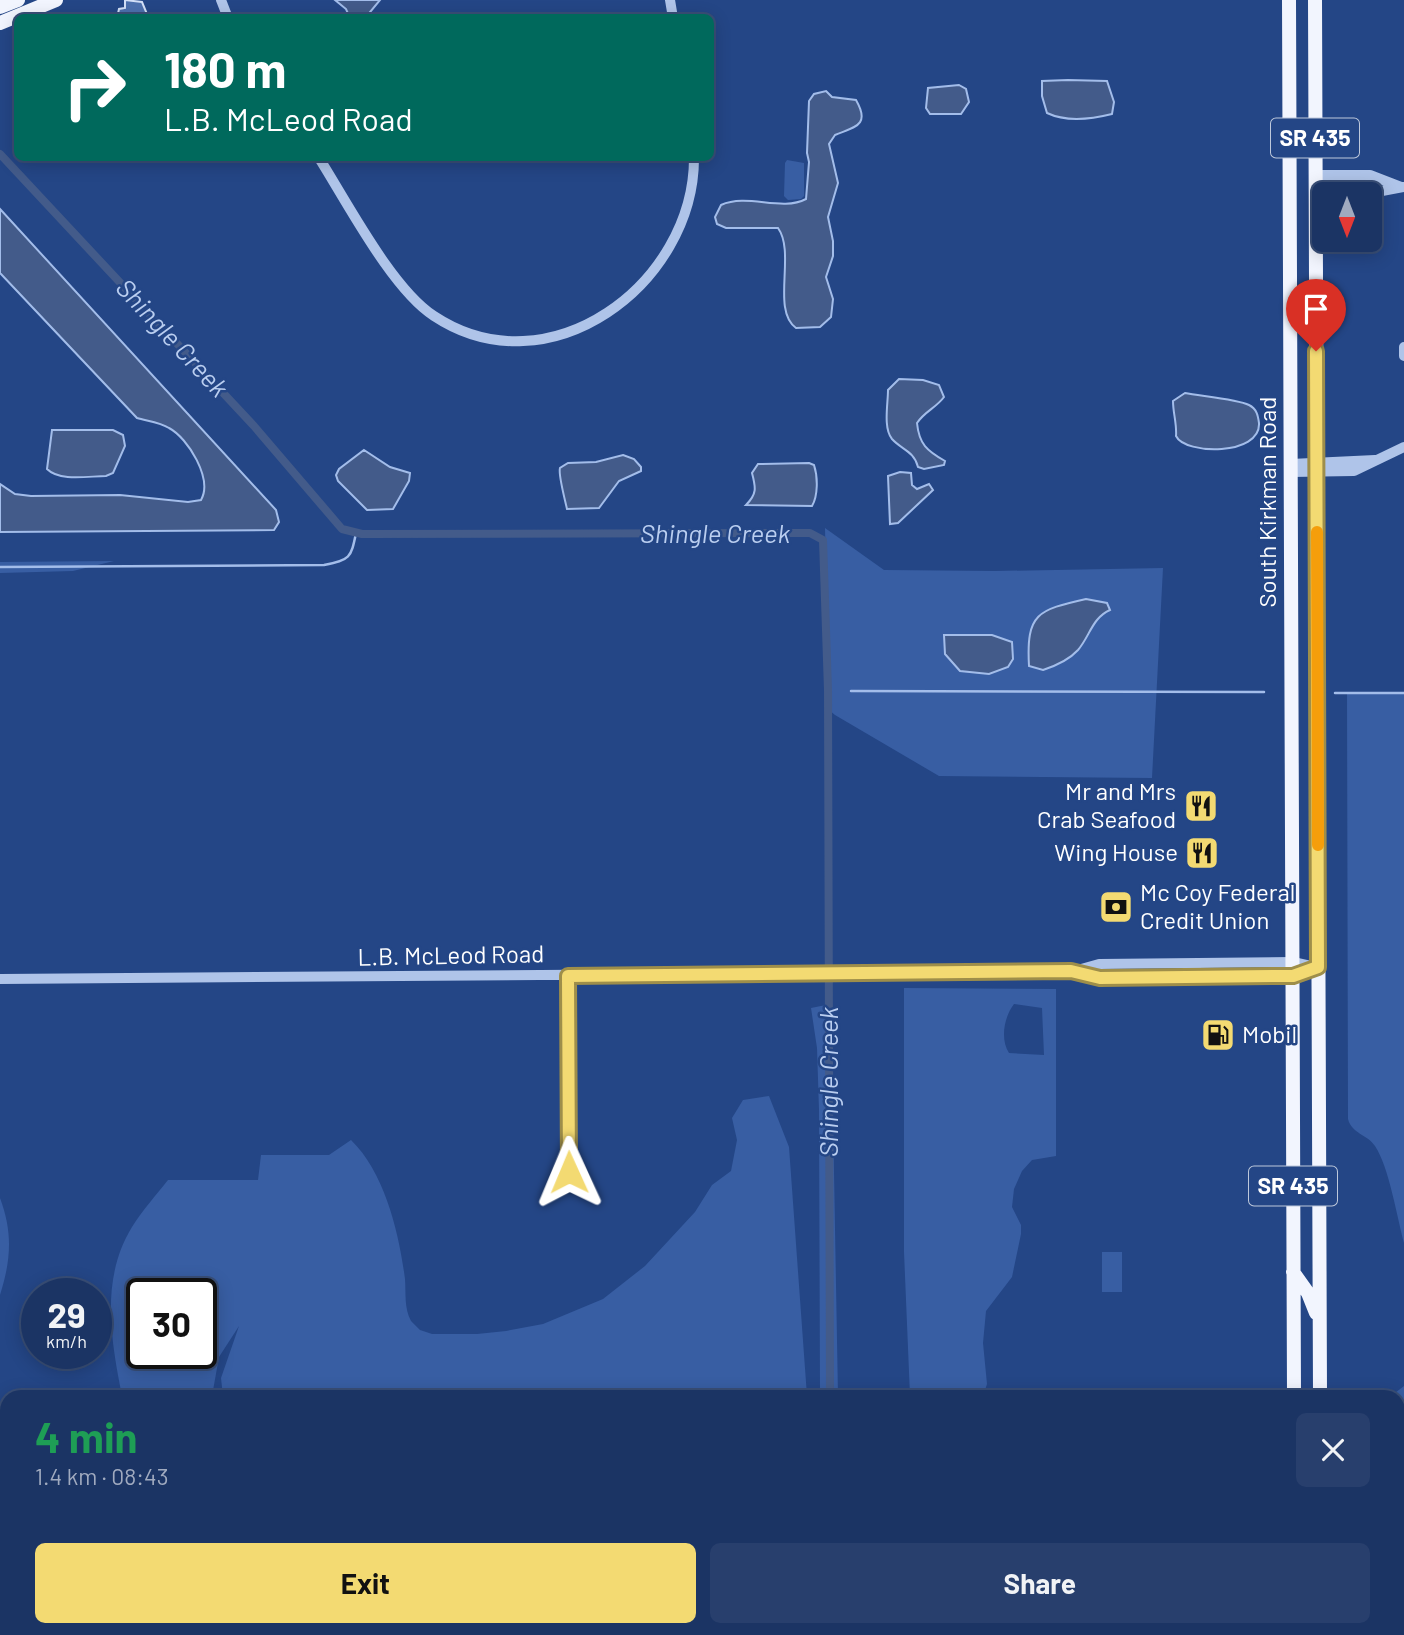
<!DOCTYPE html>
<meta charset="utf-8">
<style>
:root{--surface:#1b3464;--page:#283f6d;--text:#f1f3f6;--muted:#a0aabf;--line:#394f78;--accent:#f3da72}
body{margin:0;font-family:Barlow,sans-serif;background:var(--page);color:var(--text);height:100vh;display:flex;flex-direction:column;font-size:26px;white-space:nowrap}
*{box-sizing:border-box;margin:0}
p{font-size:23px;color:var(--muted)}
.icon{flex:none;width:38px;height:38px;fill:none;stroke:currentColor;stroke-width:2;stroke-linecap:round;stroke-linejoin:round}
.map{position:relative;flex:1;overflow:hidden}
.drawer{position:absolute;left:0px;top:1390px;width:1405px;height:247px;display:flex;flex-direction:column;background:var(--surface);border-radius:21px 21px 0 0;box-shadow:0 4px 18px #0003,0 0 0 2px var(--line)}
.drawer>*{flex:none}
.banner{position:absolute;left:14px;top:14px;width:700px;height:147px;border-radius:10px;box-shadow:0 4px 18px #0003,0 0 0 2px var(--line);background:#00695c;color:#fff;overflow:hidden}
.needle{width:46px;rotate:180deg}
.tools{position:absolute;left:1312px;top:182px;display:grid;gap:14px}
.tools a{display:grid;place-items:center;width:70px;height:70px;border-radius:10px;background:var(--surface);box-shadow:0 4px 18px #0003,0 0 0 2px var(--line);font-size:35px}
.speed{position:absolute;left:21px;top:1278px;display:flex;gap:14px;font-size:35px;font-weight:700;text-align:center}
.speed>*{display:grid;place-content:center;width:91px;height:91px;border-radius:50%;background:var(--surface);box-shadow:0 4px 18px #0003,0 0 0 2px var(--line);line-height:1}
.speed small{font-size:18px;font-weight:400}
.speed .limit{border:4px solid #111;border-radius:10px;background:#fff;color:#111}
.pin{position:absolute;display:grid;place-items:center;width:60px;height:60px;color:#fff;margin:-72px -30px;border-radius:50% 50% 50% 0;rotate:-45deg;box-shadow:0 0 7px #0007}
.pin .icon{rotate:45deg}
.me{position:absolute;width:77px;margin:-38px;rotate:359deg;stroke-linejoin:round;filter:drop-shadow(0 0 5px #0008)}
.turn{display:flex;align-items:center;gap:24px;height:147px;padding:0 35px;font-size:32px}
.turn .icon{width:91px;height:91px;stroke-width:2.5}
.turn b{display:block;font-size:49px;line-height:60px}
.round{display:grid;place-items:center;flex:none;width:74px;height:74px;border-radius:10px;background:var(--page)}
.headline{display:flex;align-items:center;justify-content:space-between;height:119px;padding:0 35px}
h1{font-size:42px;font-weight:700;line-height:52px;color:#1e9e55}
.primary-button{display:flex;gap:14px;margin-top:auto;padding:14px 35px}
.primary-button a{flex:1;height:80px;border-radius:10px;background:var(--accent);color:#111;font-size:28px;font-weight:700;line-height:80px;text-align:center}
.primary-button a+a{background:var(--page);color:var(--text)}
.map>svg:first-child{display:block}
.green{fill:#385ea3;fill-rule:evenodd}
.water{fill:#435b8a;stroke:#a3bdea;stroke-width:2}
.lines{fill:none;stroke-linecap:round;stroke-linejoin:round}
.stream{stroke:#a3bdea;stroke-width:2.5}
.canal{stroke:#435b8a;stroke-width:8}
.building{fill:#4c70ae;stroke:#d3e0f7;stroke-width:2}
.minor{stroke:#afc4e9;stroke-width:10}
.major{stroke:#f2f5fe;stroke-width:14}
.route-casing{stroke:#9e8e4a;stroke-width:18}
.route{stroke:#f3da72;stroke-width:12}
.slow{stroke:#f59e0b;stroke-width:12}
.labels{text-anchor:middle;stroke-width:5;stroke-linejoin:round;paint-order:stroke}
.shield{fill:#244686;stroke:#bdc8db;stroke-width:2}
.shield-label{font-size:23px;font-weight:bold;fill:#fff}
.street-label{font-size:24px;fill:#fff;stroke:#244686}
.poi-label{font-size:24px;fill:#fff;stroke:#244686;text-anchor:end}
.water-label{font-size:26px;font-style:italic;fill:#bacef0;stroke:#244686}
</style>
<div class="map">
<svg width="1404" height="1635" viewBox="0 0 1404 1635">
<rect width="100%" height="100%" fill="#244686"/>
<!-- green -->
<path class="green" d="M787 160 804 163V196L801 199 788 200 784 196 785 163Z
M825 528 884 570 995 571 1163 568 1152 778 939 776 835 715 829 710Z
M114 561 73 571 0 573V562Z
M1347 692H1404V1243C1397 1217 1389 1167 1375 1146 1367 1134 1352 1134 1348 1119Z
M904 988 1056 989V1156L1032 1160 1022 1171 1014 1189 1012 1207 1021 1225V1234L1012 1277 986 1311 983 1343 987 1384 983 1396H910L904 1252ZM1014 1004 1042 1008 1044 1055 1009 1053C1000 1039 1004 1017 1014 1004Z
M831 1004 838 1396H817L820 1392 819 1110 817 1048 811 1008Z
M769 1096 789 1147 807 1396H223L221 1378 239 1326 219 1357 212 1396H122C111 1340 100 1279 132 1227 142 1211 156 1195 168 1180H258L261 1155H329L351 1140C385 1173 399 1233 405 1279 406 1293 404 1308 411 1321L420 1330 432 1334H477L506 1331 543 1324 603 1299 645 1266 695 1212 712 1185 731 1171 737 1140 732 1118 743 1100ZM142 1293H201V1353H142Z
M0 1198C13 1233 11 1260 0 1295Z
M1102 1252H1122V1292H1102Z
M1404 1386V1512L1398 1511V1396H1391Z
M0 1441H7V1629H848V1635H0Z"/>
<!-- water -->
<path class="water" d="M335 0H380L366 17 350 18 346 9Z
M1068 80 1107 81 1114 102 1112 114C1092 119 1066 122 1047 113L1042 96V81Z
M959 85 966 89 969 102 961 114H930L926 108 928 88Z
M826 91 832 97 856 100C871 126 854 127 835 135L829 144 838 183 828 217 833 241V256L826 277 833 299 831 317 820 327 796 328C771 310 796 253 778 228H726L717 224 715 217 721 205C748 193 781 212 806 199L809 162 807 153 809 101 814 94Z
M0 209 276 510 279 522 274 530 0 532V484L15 494 31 496 120 495 188 502 201 500C213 479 188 438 169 428 160 422 147 421 137 418L0 273Z
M899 379 923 380 939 385 944 397C936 408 925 411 917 423 919 444 927 451 945 461L944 465 924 469 918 467C914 451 902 450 892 439 883 428 888 404 888 390Z
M1185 393C1200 396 1237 399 1249 405 1257 409 1258 416 1259 423 1261 456 1185 455 1176 436 1177 424 1173 413 1173 401Z
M52 430H113L123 435 125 446 113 473 106 476C89 476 60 482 47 469Z
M364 450 390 467 410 473 409 481 393 509 367 510 338 481 336 475 339 469Z
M623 455 634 459 641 467V471L619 481 599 508 567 509C565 500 558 474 560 468L568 463 596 462Z
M809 463 814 465C818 477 818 496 812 506L746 505C757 494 756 488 752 473L758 464Z
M900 472 911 473 912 485 917 489 929 484 933 490 898 523 890 524 888 476Z
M1086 599 1107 603 1110 610C1092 618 1090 636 1078 650 1069 660 1055 666 1043 670L1029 666C1026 613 1038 610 1086 599Z
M944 635H992L1012 642 1013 659 1008 667 989 674 960 671 945 654Z"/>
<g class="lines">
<!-- stream -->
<path class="stream" d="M0 567 324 565C350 560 351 558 356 533
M851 691 1264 692
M1335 693H1404"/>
<!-- canal -->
<path class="canal" d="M0 154 254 426 342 529 362 534 810 533 823 540 828 690 830 1396
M834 1629V1635"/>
</g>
<!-- building -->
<path class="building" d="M125 0 142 2 147 14 144 18H117L119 9 125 8Z"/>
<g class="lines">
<!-- minor -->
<path class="minor" d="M221 0 228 18
M670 0 673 18
M319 158C347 202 392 289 434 316 549 392 694 284 694 158
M1315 175H1370L1401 187
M1316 187 1382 191 1404 187
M1404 347V356
M1291 464 1375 460
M1291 472 1354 471 1404 447
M1074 971 1099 964 1293 962 1315 967
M568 976 569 1172
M0 979 1059 971H1071L1099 978 1293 976 1318 967"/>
<!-- major -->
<path class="major" d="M1289 0 1294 1396
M1315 0 1320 1396
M0 7 18 0
M0 23 56 0
M1293 1272 1308 1293 1316 1313
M1297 1629V1635
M1322 1629V1635"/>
</g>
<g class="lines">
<defs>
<path id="route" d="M569 1172 568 976 1071 971 1100 978 1275 976H1293L1318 967 1316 351"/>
</defs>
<!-- route casing -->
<use href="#route" class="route-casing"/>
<!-- route -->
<use href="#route" class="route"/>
<!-- slow -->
<path class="slow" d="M1317 532 1318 845"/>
</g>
<!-- icons -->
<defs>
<symbol id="restaurant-square" viewBox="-11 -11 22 22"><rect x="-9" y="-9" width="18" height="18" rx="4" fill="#f3da72" stroke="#244686"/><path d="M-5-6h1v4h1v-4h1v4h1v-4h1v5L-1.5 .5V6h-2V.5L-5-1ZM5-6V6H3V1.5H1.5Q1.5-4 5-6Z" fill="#111"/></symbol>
<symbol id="bank-square" viewBox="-11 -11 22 22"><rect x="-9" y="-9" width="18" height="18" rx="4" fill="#f3da72" stroke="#244686"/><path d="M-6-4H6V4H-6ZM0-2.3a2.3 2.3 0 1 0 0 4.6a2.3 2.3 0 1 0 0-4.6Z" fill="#111"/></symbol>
<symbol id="fuel-square" viewBox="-11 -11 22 22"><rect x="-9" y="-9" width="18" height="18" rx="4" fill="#f3da72" stroke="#244686"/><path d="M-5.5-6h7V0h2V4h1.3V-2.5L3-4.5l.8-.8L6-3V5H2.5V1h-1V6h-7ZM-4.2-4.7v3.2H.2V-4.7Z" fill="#111"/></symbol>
</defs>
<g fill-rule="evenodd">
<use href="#restaurant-square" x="1182" y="787" width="38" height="38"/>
<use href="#restaurant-square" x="1183" y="834" width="38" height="38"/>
<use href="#bank-square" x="1097" y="888" width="38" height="38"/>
<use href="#fuel-square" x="1199" y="1016" width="38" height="38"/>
</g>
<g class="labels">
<!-- shield labels -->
<g class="shield">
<rect x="1271" y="118.5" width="88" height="39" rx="5"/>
<rect x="1249" y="1166.5" width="88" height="39" rx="5"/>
</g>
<g class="shield-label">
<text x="1315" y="146">SR 435</text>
<text x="1293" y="1194">SR 435</text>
</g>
<!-- street labels -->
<g class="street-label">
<text transform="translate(1268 502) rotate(-90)" y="8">South Kirkman Road</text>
<text transform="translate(451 956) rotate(-1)" y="8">L.B. McLeod Road</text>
</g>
<!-- poi labels -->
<g class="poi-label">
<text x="1176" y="800">Mr and Mrs<tspan x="1176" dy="28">Crab Seafood</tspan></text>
<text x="1178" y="861">Wing House</text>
<text x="1140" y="901" text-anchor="start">Mc Coy Federal<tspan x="1140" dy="28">Credit Union</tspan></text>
<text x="1242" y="1043" text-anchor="start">Mobil</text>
</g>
<!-- water labels -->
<g class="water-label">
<text transform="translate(172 338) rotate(47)" y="9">Shingle Creek</text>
<text x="715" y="543">Shingle Creek</text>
<text transform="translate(829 1082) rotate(-90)" y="9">Shingle Creek</text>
</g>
</g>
</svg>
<div class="tools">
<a><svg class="needle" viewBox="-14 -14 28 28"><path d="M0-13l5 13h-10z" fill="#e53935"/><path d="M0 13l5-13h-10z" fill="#a0aabf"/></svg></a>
</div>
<div class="speed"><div>29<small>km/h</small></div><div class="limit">30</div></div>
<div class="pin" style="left:1316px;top:351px;background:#d93025"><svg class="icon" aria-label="arrive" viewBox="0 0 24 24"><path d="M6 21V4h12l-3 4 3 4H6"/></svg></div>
<svg class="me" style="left:569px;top:1172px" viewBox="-20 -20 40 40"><path d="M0-17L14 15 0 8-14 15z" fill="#f3da72" stroke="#fff" stroke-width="4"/></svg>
<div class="banner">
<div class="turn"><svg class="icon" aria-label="right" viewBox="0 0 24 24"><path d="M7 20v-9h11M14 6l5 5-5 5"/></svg><div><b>180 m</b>L.B. McLeod Road</div></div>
</div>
<section class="drawer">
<div class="headline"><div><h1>4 min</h1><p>1.4 km · 08:43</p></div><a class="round"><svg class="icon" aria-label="close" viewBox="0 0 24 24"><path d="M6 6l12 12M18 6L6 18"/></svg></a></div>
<div class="primary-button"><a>Exit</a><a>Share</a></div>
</section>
</div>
